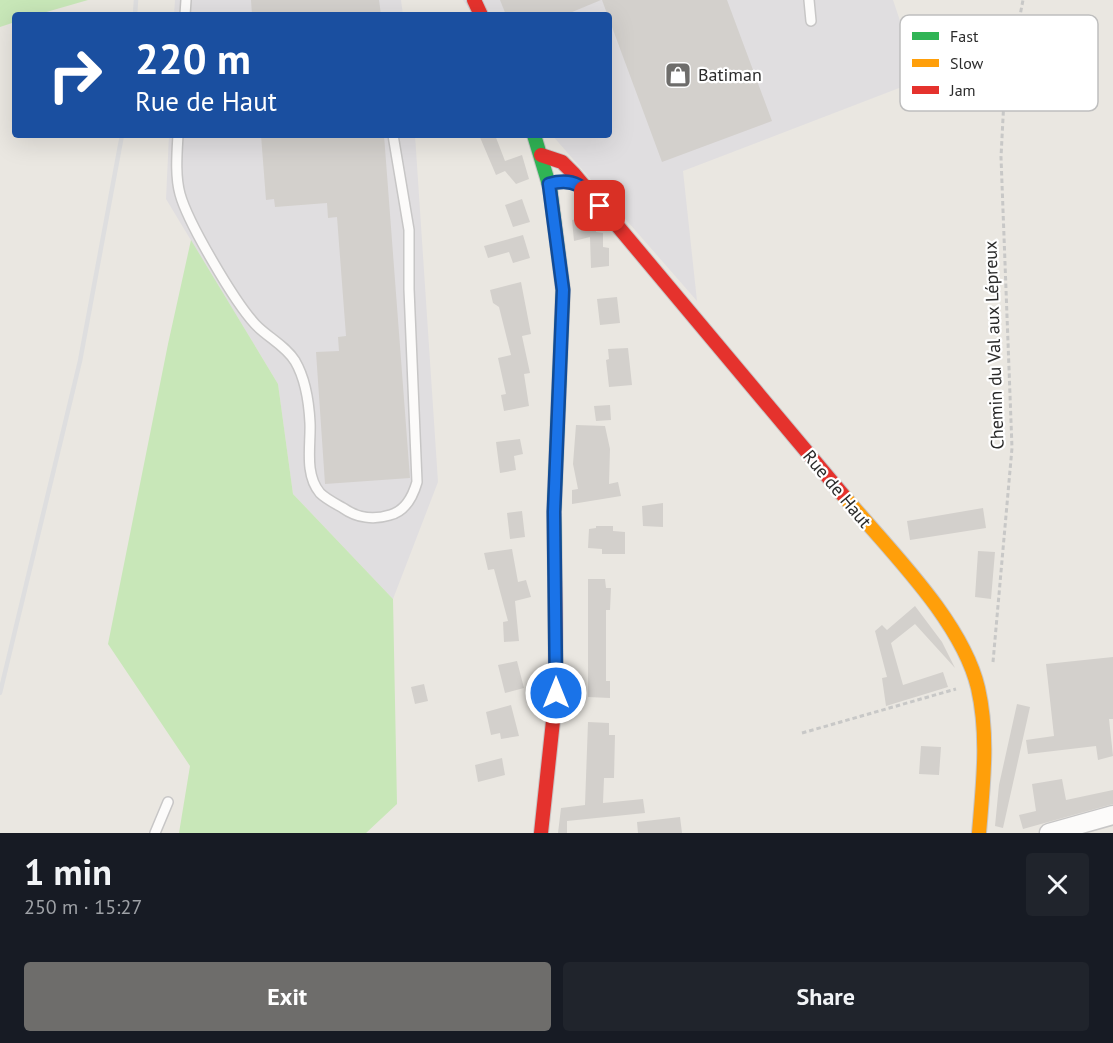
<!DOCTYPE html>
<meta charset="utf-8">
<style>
:root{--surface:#171b24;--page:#20242c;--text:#f1f3f6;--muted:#9ea1a6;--accent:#6e6d6b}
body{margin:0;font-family:"PT Sans",sans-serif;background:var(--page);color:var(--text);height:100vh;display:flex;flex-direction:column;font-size:22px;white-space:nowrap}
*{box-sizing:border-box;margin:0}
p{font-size:20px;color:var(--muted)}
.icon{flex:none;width:33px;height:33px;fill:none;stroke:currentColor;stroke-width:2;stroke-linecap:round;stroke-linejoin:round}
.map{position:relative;height:833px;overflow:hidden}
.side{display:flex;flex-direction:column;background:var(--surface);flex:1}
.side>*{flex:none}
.banner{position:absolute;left:12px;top:12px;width:600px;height:126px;border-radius:6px;box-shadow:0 6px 24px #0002;background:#1a4fa0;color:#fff;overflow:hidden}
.pin{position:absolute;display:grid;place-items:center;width:51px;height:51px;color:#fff;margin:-26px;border-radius:12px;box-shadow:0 3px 9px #0006}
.me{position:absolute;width:66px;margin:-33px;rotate:0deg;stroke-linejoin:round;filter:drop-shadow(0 0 4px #0008)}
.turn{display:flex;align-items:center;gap:21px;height:126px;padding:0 24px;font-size:27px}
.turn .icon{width:78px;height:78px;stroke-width:2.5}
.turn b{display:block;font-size:42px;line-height:51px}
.round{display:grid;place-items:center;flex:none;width:63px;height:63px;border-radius:6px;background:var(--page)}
.summary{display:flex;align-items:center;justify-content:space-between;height:102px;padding:0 24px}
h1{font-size:36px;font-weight:600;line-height:45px}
.action{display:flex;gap:12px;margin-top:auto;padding:12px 24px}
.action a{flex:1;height:69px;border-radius:6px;background:var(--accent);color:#fff;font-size:24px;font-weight:600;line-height:69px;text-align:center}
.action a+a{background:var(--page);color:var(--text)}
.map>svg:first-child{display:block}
.industrial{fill:#e0dee0}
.green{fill:#c8e7b8}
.building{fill:#d3d0cc}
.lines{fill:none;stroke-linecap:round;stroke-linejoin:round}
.lane-casing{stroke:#c7c6c6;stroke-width:12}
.street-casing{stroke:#c7c6c6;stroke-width:21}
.fast-casing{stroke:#c7c6c6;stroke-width:16}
.slow-casing{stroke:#c7c6c6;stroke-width:16}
.jam-casing{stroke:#c7c6c6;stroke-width:16}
.path{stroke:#c8c8c7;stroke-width:3;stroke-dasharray:4.5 3;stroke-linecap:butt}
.lane{stroke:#fcfbfa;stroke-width:9}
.street{stroke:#fcfbfa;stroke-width:18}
.fast{stroke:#30b455;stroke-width:14}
.slow{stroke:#ff9f0a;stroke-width:14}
.jam{stroke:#e5322d;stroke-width:14}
.rail{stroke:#dededf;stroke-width:4.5}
.route-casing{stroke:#114b97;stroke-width:15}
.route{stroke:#1a73e8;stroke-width:10}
.labels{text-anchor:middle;stroke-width:4.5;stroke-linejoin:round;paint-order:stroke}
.poi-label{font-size:18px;fill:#2b2b2b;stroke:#fff;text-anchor:start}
.street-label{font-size:18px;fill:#2b2b2b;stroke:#fff}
.key{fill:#fff;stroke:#bfbfbf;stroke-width:1.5}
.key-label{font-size:16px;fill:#2b2b2b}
</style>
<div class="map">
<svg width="1113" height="833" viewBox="0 0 1113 833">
<rect width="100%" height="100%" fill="#eae7e1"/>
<!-- industrial -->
<path class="industrial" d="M175 0H401L403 15H174Z
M463 0H893L920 80 683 171 697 301 552 135H609V15H473Z
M169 135H415L438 482 393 599 293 494 278 384 166 199Z"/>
<!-- green -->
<path class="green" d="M0 0H88L36 15H15V22L0 27Z
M191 240 278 384 293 494 393 599 397 804 366 833H179L190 766 108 644 168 344Z"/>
<!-- building -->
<path class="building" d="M251 0H379L381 15H252Z
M500 0H601L565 15H506Z
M602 0H727L772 121 662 162Z
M261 135H384L410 478 325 484 316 352 339 351 338 337 346 336 337 217 328 218 327 203 275 207 274 199 266 200Z
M479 135H495L505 161 522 155 529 179 516 184 505 171 496 175Z
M522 199 530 222 513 227 505 205Z
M590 217 595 223 596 232 603 233V247L609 248V266L591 268 590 237 574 241 572 220Z
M523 235 530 258 513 263 509 252 488 258 484 246Z
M521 282 531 334 522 336 530 373 524 374 529 406 504 411 501 395 506 394 498 358 511 355 499 307 493 303 490 290Z
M617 297 620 323 600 325 597 299Z
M628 348 632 385 609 387 606 360 609 359 608 349Z
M610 405 611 420 596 421 594 406Z
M576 425 605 426 610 449 609 484 618 482 621 496 572 504V490L578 489 573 464Z
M520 439 523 454 514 456 516 470 500 473 496 442Z
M663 503V527L643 526 642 506Z
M983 508 986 528 910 540 907 521Z
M522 511 525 537 510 539 507 513Z
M596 526H613V531L625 532V554H602V549L588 548 589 529 596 528Z
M512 549 518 582 526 580 531 597 515 601 519 641 504 642 503 622 508 621 494 569 488 570 484 553Z
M978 551 995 552 991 599 975 597Z
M588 579H605L606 588H611L610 610H606V681H610V698L588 697Z
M915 606 942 642 955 668 915 624 891 643 903 685 943 672 948 687 886 706 882 678 887 677 875 631 882 625 887 630Z
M1113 657V719H1109L1113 756 1098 760 1096 746 1028 754 1026 740 1054 736 1046 664Z
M517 661 524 688 505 693 498 665Z
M424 684 428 701 415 704 411 687Z
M1017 704 1030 707 1003 828 995 826 999 785Z
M511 705 519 736 501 739 500 733 491 735 486 712Z
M588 722 609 723V735H615L614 778H604L603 803 643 799 645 813 567 821V833H558L561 808 585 805Z
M921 746 941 747 939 775 919 774Z
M502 758 505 775 478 782 475 765Z
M1062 779 1066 800 1113 790V804L1023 829 1019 815 1036 811 1032 784Z
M680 817 682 833H638L637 822Z"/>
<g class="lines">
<defs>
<path id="lane" d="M809 0 811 21
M185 15 186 0
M178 135C177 153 175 176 180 194 188 223 234 301 255 324 267 337 285 345 295 361 305 378 309 403 310 423 311 445 304 474 320 493 326 499 336 504 343 508 357 518 374 520 390 515 406 511 413 496 417 482L409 289V230L393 135
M155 833 168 802"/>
<path id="street" d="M1049 833 1113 815"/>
<path id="fast" d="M534 135 550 188 563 290 554 512 555 577"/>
<path id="slow" d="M843 495C888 549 962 620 978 688 989 736 983 785 979 833"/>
<path id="jam" d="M474 0 481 15
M541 155 562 162 574 174 843 495
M541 833 556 693 555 577"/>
</defs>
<!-- lane casing -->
<use href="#lane" class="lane-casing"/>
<!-- street casing -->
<use href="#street" class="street-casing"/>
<!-- fast casing -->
<use href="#fast" class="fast-casing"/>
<!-- slow casing -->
<use href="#slow" class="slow-casing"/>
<!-- jam casing -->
<use href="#jam" class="jam-casing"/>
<!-- path -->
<path class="path" d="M993 662 1012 448 1001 157 1004 99 1023 0
M802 733 956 689"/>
<!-- lane -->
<use href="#lane" class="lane"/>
<!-- street -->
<use href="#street" class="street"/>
<!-- fast -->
<use href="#fast" class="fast"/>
<!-- slow -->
<use href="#slow" class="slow"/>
<!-- jam -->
<use href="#jam" class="jam"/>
<!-- rail -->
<path class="rail" d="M135 15 136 0
M0 693 80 361 122 135"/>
</g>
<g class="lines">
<defs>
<path id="route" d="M556 693 554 512 563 290 549 184C575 177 584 187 600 206"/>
</defs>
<!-- route casing -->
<use href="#route" class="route-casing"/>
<!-- route -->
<use href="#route" class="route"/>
</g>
<!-- icons -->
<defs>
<symbol id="shop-square" viewBox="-11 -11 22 22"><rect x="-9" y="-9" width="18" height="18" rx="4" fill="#6e6d6b" stroke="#fff"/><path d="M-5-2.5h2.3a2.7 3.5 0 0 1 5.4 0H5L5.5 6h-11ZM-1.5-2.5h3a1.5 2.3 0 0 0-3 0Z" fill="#fff"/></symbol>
</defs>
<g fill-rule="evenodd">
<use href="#shop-square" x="663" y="60" width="30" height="30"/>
</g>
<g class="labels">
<!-- poi labels -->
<g class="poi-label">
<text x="698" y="81">Batiman</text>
</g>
<!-- street labels -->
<g class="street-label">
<text transform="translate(994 345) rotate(-92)" y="6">Chemin du Val aux Lépreux</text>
<text transform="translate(837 489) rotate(50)" y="6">Rue de Haut</text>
</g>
</g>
<!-- legend -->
<rect x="900" y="15" width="198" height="96" rx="9" class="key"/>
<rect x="912" y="32" width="27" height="8" fill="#30b455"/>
<rect x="912" y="59" width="27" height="8" fill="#ff9f0a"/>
<rect x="912" y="86" width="27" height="8" fill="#e5322d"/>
<g class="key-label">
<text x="950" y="42">Fast</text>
<text x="950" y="69">Slow</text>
<text x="950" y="96">Jam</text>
</g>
</svg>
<div class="pin" style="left:600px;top:206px;background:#d93025"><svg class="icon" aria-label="arrive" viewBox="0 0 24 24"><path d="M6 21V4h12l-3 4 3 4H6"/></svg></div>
<svg class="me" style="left:556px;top:693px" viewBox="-20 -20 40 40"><circle r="17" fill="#1a73e8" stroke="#fff" stroke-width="3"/><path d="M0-11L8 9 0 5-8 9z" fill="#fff"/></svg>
<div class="banner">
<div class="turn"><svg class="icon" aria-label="right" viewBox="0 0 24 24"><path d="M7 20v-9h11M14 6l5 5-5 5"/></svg><div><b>220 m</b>Rue de Haut</div></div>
</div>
</div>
<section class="side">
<div class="summary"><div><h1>1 min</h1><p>250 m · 15:27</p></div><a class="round"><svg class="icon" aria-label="close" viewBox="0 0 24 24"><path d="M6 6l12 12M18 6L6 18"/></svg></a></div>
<div class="action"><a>Exit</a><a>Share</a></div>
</section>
